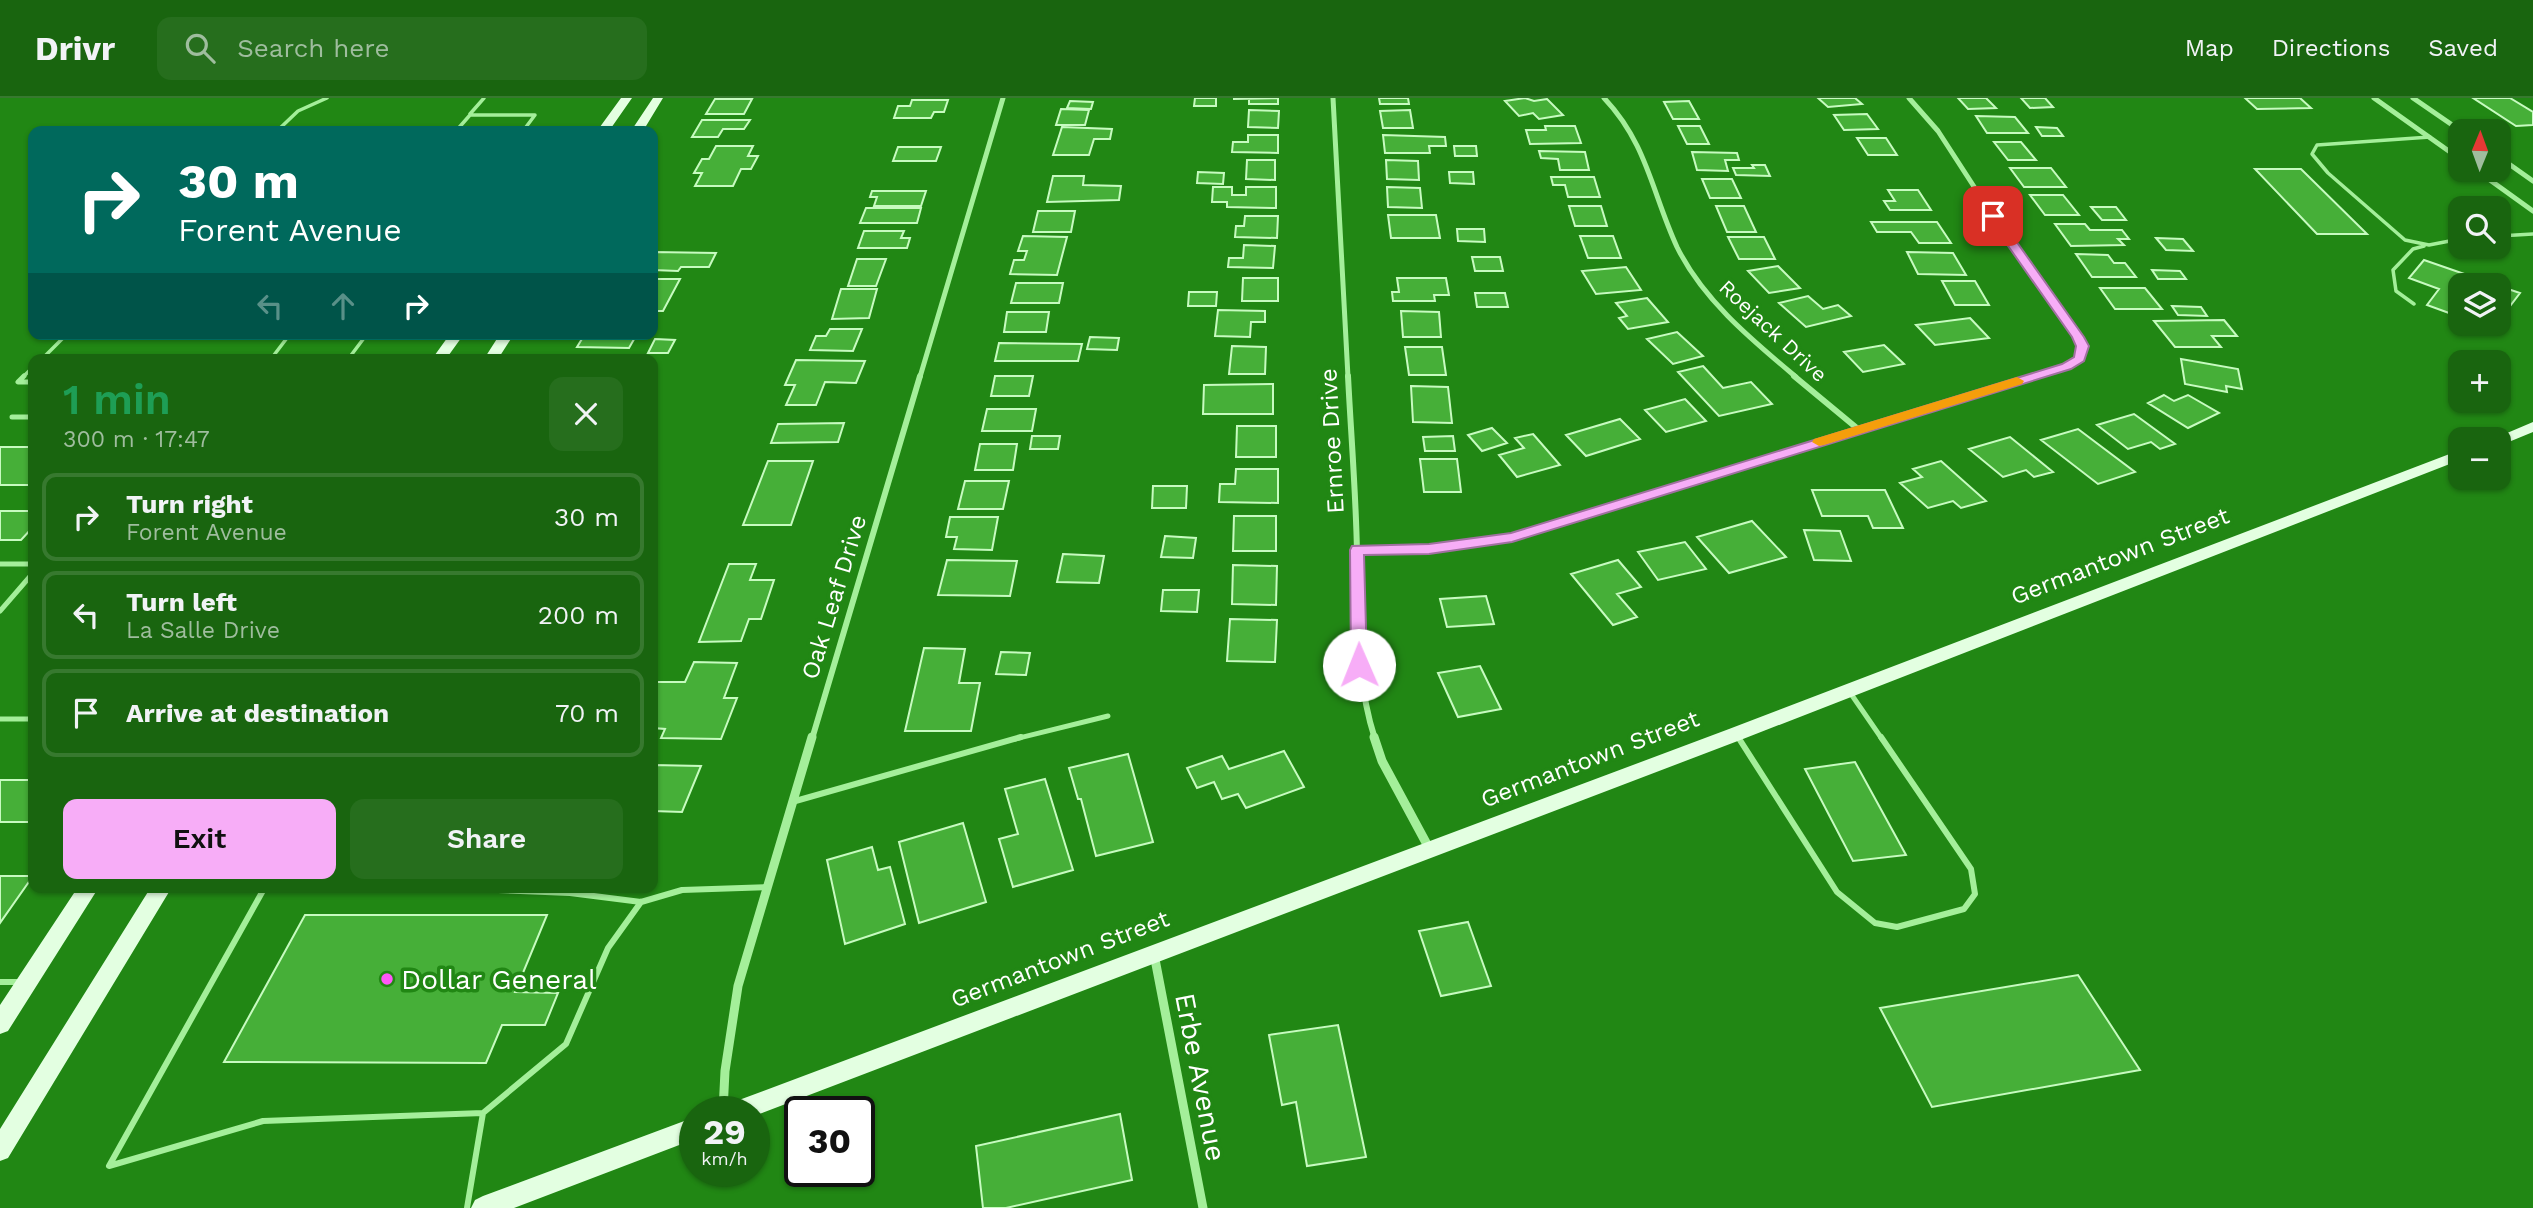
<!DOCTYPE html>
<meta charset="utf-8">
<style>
:root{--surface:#19650f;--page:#266e1d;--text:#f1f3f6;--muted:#9fbd9e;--line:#37792f;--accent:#f7adf7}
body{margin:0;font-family:"Work Sans",sans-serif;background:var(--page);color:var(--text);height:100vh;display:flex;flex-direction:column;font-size:26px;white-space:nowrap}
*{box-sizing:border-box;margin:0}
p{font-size:23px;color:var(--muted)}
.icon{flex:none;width:38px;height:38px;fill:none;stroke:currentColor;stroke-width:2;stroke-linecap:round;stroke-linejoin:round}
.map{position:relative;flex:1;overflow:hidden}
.sheet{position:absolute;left:28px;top:256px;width:630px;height:539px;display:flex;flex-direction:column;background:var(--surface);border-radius:14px;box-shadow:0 2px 5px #0004}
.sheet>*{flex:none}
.top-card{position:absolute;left:28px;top:28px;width:630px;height:214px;border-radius:14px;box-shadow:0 2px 5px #0004;background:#00695c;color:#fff;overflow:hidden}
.needle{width:46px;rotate:1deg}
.fabs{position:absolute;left:2448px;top:21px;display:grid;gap:14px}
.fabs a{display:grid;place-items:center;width:63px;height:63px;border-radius:14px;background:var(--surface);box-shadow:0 2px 5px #0004;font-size:35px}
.speed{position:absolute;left:679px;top:998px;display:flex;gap:14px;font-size:35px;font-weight:700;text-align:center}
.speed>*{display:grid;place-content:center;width:91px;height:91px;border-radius:50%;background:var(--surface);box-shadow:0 2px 5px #0004;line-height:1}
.speed small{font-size:18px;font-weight:400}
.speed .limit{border:4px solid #111;border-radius:10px;background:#fff;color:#111}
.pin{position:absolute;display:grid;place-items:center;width:60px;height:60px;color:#fff;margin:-30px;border-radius:14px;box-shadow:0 4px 10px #0006}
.me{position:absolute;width:77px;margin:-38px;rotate:359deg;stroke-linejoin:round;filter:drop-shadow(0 0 5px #0008)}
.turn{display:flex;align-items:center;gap:24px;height:147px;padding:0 35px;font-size:32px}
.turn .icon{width:91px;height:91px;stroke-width:2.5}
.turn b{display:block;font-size:49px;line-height:60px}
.lanes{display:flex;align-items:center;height:66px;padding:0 35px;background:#0003;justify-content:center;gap:35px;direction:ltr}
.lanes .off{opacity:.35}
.round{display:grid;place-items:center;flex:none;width:74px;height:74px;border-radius:14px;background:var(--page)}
.headline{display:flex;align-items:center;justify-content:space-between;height:119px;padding:0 35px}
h1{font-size:42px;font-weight:600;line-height:52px;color:#1e9e55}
.cta{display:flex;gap:14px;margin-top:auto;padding:14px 35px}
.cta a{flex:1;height:80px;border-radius:14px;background:var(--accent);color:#111;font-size:28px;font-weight:600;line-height:80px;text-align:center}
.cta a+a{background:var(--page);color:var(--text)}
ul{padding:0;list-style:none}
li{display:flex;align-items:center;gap:21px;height:88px;margin:0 14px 10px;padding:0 21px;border:4px solid var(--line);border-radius:14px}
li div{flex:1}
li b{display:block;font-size:26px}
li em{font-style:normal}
header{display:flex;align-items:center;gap:42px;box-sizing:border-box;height:98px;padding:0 35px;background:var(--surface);border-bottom:2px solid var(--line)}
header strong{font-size:33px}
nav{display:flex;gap:38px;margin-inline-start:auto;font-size:24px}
.search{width:490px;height:63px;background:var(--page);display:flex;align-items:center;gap:18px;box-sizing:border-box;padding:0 24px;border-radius:14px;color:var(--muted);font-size:26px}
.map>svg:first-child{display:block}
.building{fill:#46af38;stroke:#c7fbc0;stroke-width:2}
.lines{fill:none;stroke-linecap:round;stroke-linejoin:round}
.service-far2{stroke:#a4ef9a;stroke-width:3.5}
.service-far1{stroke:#a4ef9a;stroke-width:5}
.service{stroke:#a4ef9a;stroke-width:6}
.minor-far2{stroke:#a4ef9a;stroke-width:5}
.minor-far1{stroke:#a4ef9a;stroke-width:6}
.minor{stroke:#a4ef9a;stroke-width:9}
.primary{fill:#e3ffe1;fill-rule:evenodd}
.route{fill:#f7adf7;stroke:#a170a1;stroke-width:2}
.slow{fill:#f59e0b}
.poi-dot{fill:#ff57f8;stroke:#218714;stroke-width:2.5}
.labels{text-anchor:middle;stroke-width:7;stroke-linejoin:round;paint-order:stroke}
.far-street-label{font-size:21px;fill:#fff;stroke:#218714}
.street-label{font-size:24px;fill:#fff;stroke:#218714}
.near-poi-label{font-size:28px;fill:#fff;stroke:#218714;text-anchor:start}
.near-street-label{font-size:28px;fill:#fff;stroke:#218714}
</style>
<header>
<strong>Drivr</strong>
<div class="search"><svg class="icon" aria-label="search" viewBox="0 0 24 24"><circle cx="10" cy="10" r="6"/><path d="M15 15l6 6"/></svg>Search here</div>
<nav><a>Map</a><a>Directions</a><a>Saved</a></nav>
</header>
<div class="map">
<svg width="2533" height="1110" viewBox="0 0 2533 1110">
<rect width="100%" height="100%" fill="#218714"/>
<!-- building -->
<path class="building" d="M1195 0H1216V8H1194Z
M1278 0V6H1249V1H1233Z
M1379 0H1408L1409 6H1380Z
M1525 0 1534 3 1547 1 1563 17 1539 21 1533 15 1519 18 1505 3Z
M1818 0H1855L1862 6 1828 9Z
M1958 0H1986L1996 10 1968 11Z
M2021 0H2045L2053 9 2030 10Z
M2245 0H2300L2311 10 2257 11Z
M2473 0H2510L2533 14V27L2516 28Z
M715 1H752L744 16H706Z
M912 2H948L944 14H934L931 20H894L898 8H910Z
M1070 3 1093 4 1091 11 1067 10Z
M1689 3 1699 21H1673L1664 4Z
M1061 11 1089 12 1085 27H1056Z
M1249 12 1279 13 1278 30 1248 29Z
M1410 12 1413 30H1383L1380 13Z
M1867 16 1878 31 1844 32 1834 17Z
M1976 18 2015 19 2028 35H1987Z
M702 22H750L744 31H723L718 39H692Z
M1545 28H1575L1581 45 1530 46 1526 32H1546Z
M1678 28H1700L1709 46H1687Z
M1062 29 1112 31 1110 41H1094L1089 57H1053Z
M2036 29 2057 30 2063 38H2042Z
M1248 37H1278V55L1232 54 1233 44H1248Z
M1383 37 1445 39 1446 48H1429L1430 55H1385Z
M1857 40H1886L1897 57H1868Z
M1994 44H2021L2036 62H2008Z
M716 48H753L748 58H758L751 71H741L733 88H695L702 75H694L702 61H709Z
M1454 48H1476L1477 58H1455Z
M898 49H941L936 63H893Z
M1539 53 1585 54 1589 72H1560L1558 61 1541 60Z
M1692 54 1737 55 1739 62H1725L1728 73 1697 72Z
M1247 62H1275V82L1246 81Z
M1386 62 1418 63 1419 82 1387 81Z
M1752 67H1765L1770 78 1736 77 1733 70H1754Z
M2010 70H2051L2066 89H2024Z
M2255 71H2301L2367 136H2317Z
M1198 74 1224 75 1223 86 1197 85Z
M1449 74H1473L1474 86 1450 85Z
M1053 78H1084L1083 87 1121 88 1119 102 1047 104Z
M1551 79H1594L1600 99H1568L1565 87H1553Z
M1702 81H1732L1741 100H1710Z
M1213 89H1232V97H1246V89H1276V110L1227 109V104H1212Z
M1387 89 1420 90 1422 110 1388 109Z
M1888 92H1918L1931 112H1890L1884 103H1895Z
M872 93H926L921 108H874L877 99H870Z
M2030 97H2063L2079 117H2045Z
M1569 108H1601L1607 128H1575Z
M1716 108H1744L1756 134H1727Z
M2091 109H2116L2126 122H2102Z
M866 110H921L917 125H860Z
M1038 113H1075L1071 134H1033Z
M1388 117H1436L1440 140H1391Z
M1245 118H1278L1277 140 1235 139 1236 128H1244Z
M1871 124H1937L1951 145H1919L1911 134H1877Z
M2055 126H2085L2090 132H2122L2129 141H2118L2124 147 2071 148Z
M1457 131H1484L1485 144 1458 143Z
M864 133H904L901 140H910L907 150H858Z
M1023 138 1067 139 1057 177 1010 176 1014 162H1024L1027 153H1018Z
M1580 138H1613L1621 160H1588Z
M1728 139H1764L1775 161H1739Z
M2156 140 2183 141 2193 153 2166 152Z
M1244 147 1275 148 1273 170 1228 169 1229 160H1243Z
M653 154 716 155 709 169H681L678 173 653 172Z
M1907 154 1953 155 1966 177 1918 176Z
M2076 156 2108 157 2114 165H2125L2136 179H2092Z
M1472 159H1500L1503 173H1475Z
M857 161H886L876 188H848Z
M2424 162 2496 187H2460V219L2427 207 2439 191 2409 180Z
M1778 168 1800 190 1769 195 1748 173Z
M1626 169 1641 192 1596 196 1582 173Z
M2152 172 2180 173 2186 181H2158Z
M1243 180H1278V203H1242Z
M1397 180H1446L1449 197H1434L1435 203H1393L1392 194H1399Z
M680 181 663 213H653V181Z
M1942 183H1975L1989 207H1955Z
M1016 185H1063L1059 205H1011Z
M2499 188 2520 195 2507 212 2499 209Z
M2100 190H2145L2162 211H2115Z
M841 191H877L869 220 832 221Z
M1189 194H1217L1216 208H1188Z
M1475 195H1505L1508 209H1477Z
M1808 198 1823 211 1838 207 1851 218 1806 229 1779 205Z
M1647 200 1668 224 1628 231 1619 220 1627 218 1616 205Z
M2172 208 2201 209 2207 218 2178 217Z
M1218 212 1265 213V224H1251L1250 239 1215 238Z
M1401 213 1439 214 1441 239H1403Z
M1007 214H1049L1046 234H1004Z
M1970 220 1989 240 1935 247 1916 227Z
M2224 222 2237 238H2212L2221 249H2175L2154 223Z
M830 231H862L853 253 810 252 816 238H826Z
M1677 234 1703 258 1673 266 1647 241Z
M585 236H637L629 250 577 249Z
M1090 239 1119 240 1117 252 1087 251Z
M655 241 675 242 668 255H648Z
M999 245 1082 246 1078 263H995Z
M1884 247 1904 266 1863 274 1844 254Z
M1232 248 1266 249 1265 276H1229Z
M1405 249H1442L1446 277H1409Z
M2181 261 2238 271 2242 291 2226 288 2227 294 2185 286Z
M796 262 865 263 856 285 825 284 816 307H786L795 287H785Z
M1703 268 1723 290 1751 284 1772 306 1719 318 1678 274Z
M995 278H1033L1029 298H991Z
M1273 286V316H1203L1204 287Z
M1411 288 1448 289 1452 325 1413 324Z
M2164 297 2174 303 2188 297 2219 315 2188 330 2148 305Z
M1685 301 1706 323 1666 334 1645 312Z
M987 311H1036L1032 333H982Z
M2134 316 2175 346 2160 351 2151 344 2128 351 2097 327Z
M1620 321 1640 341 1586 358 1566 337Z
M844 325 838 344 771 345 778 326Z
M1237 328H1276V359H1236Z
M1492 330 1507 345 1482 353 1468 337Z
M2078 331 2135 374 2098 386 2041 342Z
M1533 336 1560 367 1517 379 1499 357 1524 350 1515 340Z
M1032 338H1060L1058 351H1030Z
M1453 338 1455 353H1425L1423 339Z
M2010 339 2053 374 2034 379 2026 372 2003 379 1969 351Z
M980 346H1017L1013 372H975Z
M0 349H33V387H0Z
M1420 361H1457L1461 394H1424Z
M768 363H813L791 427H743Z
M1941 363 1986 403 1961 410 1953 403 1928 410 1900 385 1922 379 1913 371Z
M1236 371H1278V405L1219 404 1220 386H1235Z
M965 383H1009L1003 411H958Z
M1153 388H1187L1186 410H1152Z
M1812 392H1885L1903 430H1873L1868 418H1822Z
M0 413H33V429L21 442H0Z
M1234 418H1276V453H1233Z
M950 419H998L992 452 954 451 957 439H946Z
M1752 423 1786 459 1729 475 1697 439Z
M1804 432 1840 433 1851 463 1814 462Z
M1165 438 1196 440 1193 460 1161 459Z
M1685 444 1706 471 1658 482 1638 454Z
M1063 456 1104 458 1099 485 1057 484Z
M947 462 1017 463 1010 498 938 497Z
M1618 462 1641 489 1617 496 1637 519 1613 527 1571 476Z
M729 466H756L750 482H774L761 521H749L741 543 699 544Z
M1233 467 1277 468 1276 507 1232 506Z
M1163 492H1199L1197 514 1161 513Z
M1486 498 1494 526 1447 529 1440 501Z
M1230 521 1277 522 1275 564 1227 563Z
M924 550 965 551 959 585H980L971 633H905Z
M1001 554 1030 555 1026 577 996 576Z
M694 564 737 565 724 600H737L721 641 661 640 665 631 653 630V592L657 584H685Z
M1480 568 1501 611 1458 619 1438 575Z
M1284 653 1304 689 1246 710 1238 696 1222 701 1214 684 1197 690 1187 670 1222 658 1229 671Z
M1128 656 1153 744 1096 758 1081 701H1078L1069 670Z
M1855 664 1906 757 1853 763 1805 671Z
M653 667 701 668 682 714 653 713Z
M1045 681 1073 772 1013 789 999 741 1018 736 1005 691Z
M0 682H33V724H0Z
M963 725 986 804 919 825 899 744Z
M872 749 878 772 890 769 905 826 845 846 827 762Z
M0 778H33L0 825Z
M305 817H547L515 894 558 895 545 927H502L486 965 224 964Z
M1468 824 1491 888 1441 898 1419 833Z
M2078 877 2140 972 1932 1009 1880 910Z
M1338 927 1366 1059 1307 1068 1296 1004 1282 1007 1269 937Z
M1120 1016 1132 1082 1006 1110H983L976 1048Z"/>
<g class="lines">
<!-- service-far2 -->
<path class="service-far2" d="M470 16 484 0
M277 33 298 13 327 0
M456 33 470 17H535L523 33
M2430 39 2317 47 2312 56 2328 75 2405 142 2429 147 2460 141
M2499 138 2533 136
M2414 206 2396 193 2393 172 2413 151 2424 148
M42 261 67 236
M271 261 290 236
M284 261 349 260 367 236
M23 279 33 269"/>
<!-- service-far1 -->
<path class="service-far1" d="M24 278 18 284H33
M12 319H33
M0 466H33
M0 513 33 475
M1849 593 1882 641
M0 621H33
M1015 641 1108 618"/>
<!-- service -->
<path class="service" d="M1738 639 1837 794 1875 825 1897 829 1964 811 1975 796 1971 771 1881 639
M792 704 1021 639
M265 789 109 1068 263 1023 483 1015 566 946 608 850 641 804
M427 789 570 795 641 804 682 792 768 789
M0 884H21
M467 1110 483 1015"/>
<!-- minor-far2 -->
<path class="minor-far2" d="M1333 0 1348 279
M1604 0C1647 45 1652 95 1677 149 1703 202 1752 242 1796 279
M1909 0 1938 33 1993 118 2078 239 2082 249 2080 260 2067 269 2033 279
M2374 0 2460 61
M2413 0 2461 33
M2499 59 2533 83
M2476 72 2533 113
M920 279 1003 0"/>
<!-- minor-far1 -->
<path class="minor-far1" d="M1348 278C1351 337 1356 396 1357 455 1359 518 1355 580 1375 641
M1794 278 1858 331
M1357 452 1429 451 1512 439 2039 278
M812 641 920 278"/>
<!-- minor -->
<path class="minor" d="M1374 639 1382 663 1430 752
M1154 856 1203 1110
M723 1013 725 973 738 888 812 639"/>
<!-- primary -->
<path class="primary" d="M621 0H632L609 33H597Z
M653 0H663L643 33H631Z
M450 236H464L446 261H432Z
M500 236H514L498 261H484Z
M2533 324V334L2499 348V341H2493Z
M2460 352V362L1743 641 754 1018V1013H728L731 1005 739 1002 1729 631Z
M78 789H99L8 933 0 936V907Z
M151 789H172L8 1060 0 1063V1031Z
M695 1019V1041L514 1110H471L475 1102 483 1098Z"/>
</g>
<!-- route -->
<path class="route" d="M1989 116H1997L2084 239 2089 248 2084 263 2071 271 1512 444 1429 456 1364 457 1367 567 1359 573 1354 571 1351 567 1350 452 1352 448 1429 446 1511 435 2062 266 2074 259 2076 248 2072 239 1987 118Z"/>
<!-- slow -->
<path class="slow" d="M2017 279 2024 283 2022 286 1824 347 1819 348 1812 344 1814 341Z"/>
<!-- markers -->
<circle class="poi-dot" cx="387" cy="881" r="7"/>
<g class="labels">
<!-- far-street labels -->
<g class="far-street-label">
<text transform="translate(1773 233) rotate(43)" y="7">Roejack Drive</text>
</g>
<!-- street labels -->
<g class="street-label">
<text transform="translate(1332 343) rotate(-93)" y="8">Ernroe Drive</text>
<text transform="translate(2120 458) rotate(-21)" y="8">Germantown Street</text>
<text transform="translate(834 499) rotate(-73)" y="8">Oak Leaf Drive</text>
<text transform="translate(1590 661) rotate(-21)" y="8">Germantown Street</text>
<text transform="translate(1060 861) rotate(-21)" y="8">Germantown Street</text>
</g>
<!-- near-poi labels -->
<g class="near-poi-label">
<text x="401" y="891">Dollar General</text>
</g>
<!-- near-street labels -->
<g class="near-street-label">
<text transform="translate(1201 979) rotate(79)" y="10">Erbe Avenue</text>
</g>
</g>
</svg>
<div class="fabs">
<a><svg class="needle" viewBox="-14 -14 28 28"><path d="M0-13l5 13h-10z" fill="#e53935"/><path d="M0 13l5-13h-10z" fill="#9fbd9e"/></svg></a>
<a><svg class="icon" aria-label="search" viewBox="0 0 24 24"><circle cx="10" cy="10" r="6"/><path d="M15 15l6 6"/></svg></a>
<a><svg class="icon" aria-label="layers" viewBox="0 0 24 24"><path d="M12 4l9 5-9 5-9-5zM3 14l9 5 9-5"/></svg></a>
<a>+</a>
<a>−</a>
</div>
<div class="speed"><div>29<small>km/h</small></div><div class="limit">30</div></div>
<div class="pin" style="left:1993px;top:118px;background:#d93025"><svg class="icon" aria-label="arrive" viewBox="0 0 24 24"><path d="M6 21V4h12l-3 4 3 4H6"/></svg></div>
<svg class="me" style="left:1359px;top:567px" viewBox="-20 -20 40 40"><circle r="19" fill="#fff"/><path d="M0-13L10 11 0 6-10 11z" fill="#f7adf7"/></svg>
<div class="top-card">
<div class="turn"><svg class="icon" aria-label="right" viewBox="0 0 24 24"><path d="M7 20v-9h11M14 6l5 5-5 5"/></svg><div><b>30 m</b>Forent Avenue</div></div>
<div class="lanes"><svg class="icon off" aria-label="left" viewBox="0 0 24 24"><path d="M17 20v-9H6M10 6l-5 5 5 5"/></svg><svg class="icon off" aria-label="ahead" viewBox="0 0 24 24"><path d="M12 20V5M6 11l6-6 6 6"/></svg><svg class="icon" aria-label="right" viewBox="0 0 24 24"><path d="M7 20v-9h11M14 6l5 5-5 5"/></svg></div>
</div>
<section class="sheet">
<div class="headline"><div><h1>1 min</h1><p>300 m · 17:47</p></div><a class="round"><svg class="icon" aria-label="close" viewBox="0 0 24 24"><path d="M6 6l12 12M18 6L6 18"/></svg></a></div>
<ul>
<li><svg class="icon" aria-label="right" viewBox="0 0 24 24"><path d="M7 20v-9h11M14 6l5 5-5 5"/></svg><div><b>Turn right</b><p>Forent Avenue</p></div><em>30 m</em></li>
<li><svg class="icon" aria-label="left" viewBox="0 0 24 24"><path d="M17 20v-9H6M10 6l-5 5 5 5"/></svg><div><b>Turn left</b><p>La Salle Drive</p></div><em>200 m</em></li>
<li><svg class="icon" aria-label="arrive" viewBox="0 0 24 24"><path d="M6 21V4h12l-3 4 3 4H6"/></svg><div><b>Arrive at destination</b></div><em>70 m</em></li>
</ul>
<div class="cta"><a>Exit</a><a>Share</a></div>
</section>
</div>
